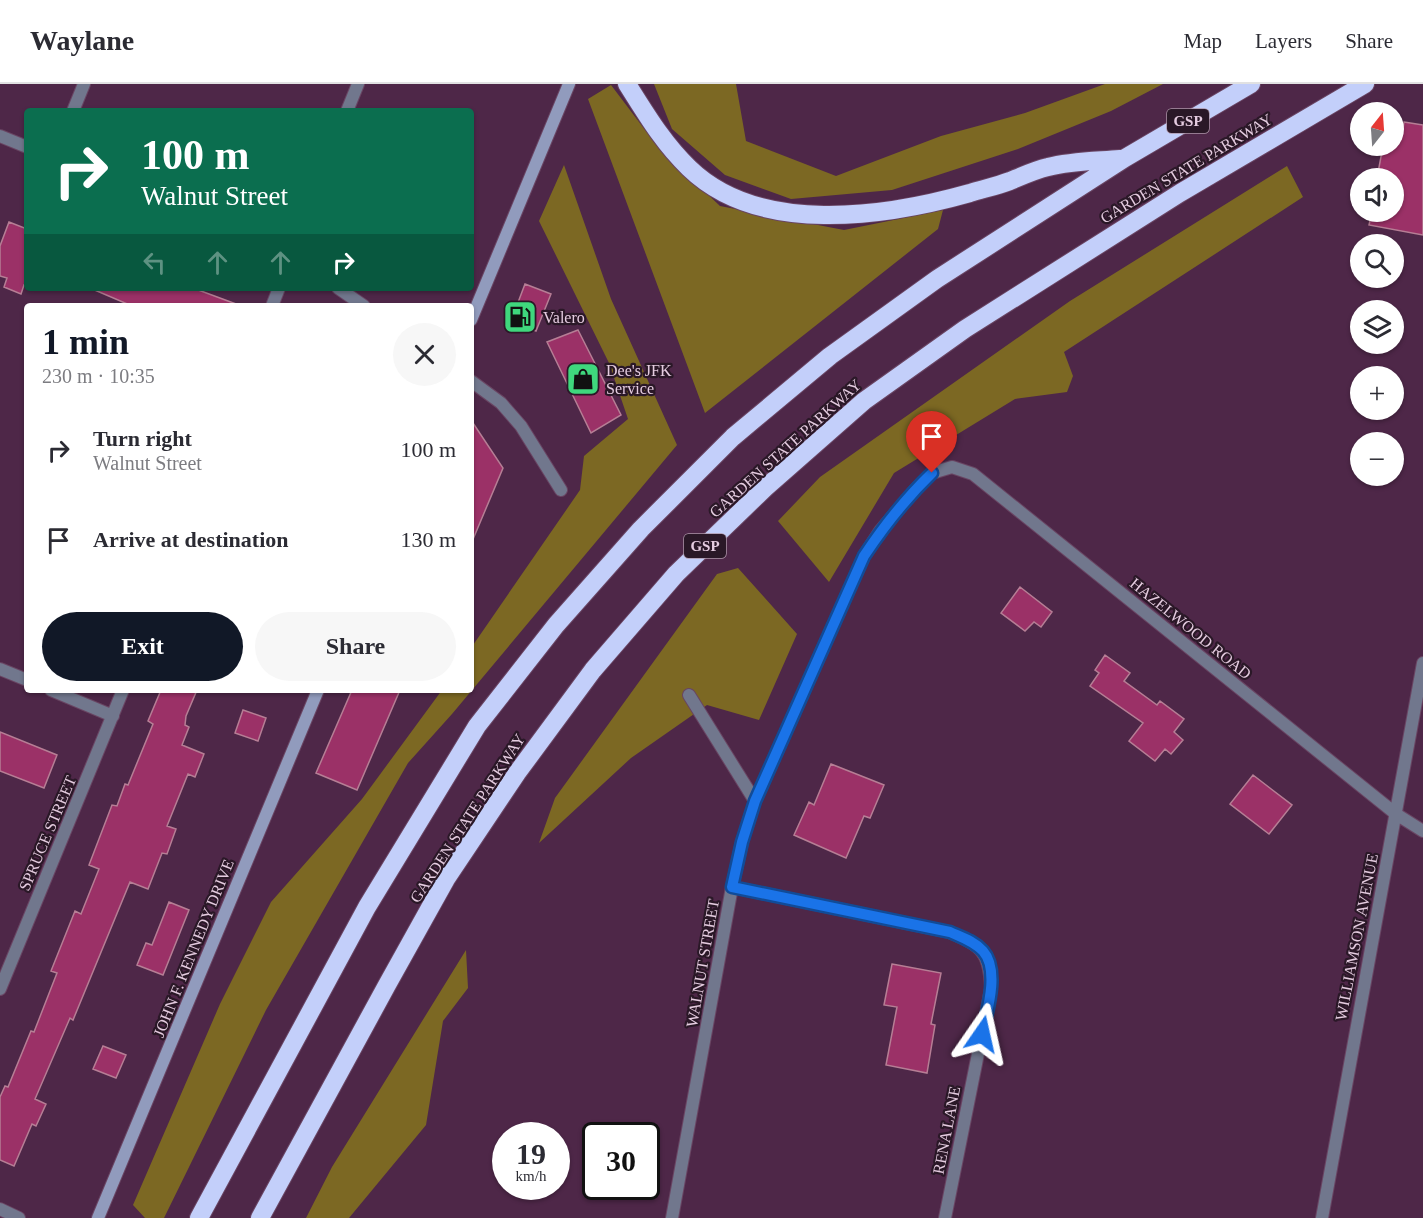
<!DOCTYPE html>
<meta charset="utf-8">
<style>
:root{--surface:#fff;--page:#f7f7f7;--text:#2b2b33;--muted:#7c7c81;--line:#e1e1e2;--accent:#111827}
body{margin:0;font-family:"Times New Roman",serif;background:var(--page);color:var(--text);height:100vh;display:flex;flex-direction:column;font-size:22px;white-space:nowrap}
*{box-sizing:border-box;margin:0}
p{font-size:20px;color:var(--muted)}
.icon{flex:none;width:33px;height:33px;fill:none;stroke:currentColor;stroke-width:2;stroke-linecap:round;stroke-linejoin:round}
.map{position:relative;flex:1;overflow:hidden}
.side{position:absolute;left:24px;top:219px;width:450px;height:390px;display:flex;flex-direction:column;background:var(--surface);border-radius:6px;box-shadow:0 2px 4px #0004}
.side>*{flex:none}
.top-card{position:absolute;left:24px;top:24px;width:450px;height:183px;border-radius:6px;box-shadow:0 2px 4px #0004;background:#0b6e4f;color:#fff;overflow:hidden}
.needle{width:39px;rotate:17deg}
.buttons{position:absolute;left:1350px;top:18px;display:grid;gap:12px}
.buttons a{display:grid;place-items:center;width:54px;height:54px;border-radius:50%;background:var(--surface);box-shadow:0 2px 4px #0004;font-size:30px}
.speed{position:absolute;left:492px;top:1038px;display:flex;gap:12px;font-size:30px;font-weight:700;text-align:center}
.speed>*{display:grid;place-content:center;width:78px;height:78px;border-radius:50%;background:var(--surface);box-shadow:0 2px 4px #0004;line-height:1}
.speed small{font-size:15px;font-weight:400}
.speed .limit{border:3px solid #111;border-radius:9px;background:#fff;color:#111}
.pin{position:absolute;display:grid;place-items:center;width:51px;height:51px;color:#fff;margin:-62px -26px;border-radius:50% 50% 50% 0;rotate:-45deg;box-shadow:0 0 6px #0007}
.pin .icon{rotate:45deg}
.me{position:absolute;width:66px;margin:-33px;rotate:11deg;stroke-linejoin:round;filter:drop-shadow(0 0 4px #0008)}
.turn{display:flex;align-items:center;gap:21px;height:126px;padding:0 18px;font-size:27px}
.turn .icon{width:78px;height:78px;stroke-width:2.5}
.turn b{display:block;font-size:42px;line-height:51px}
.lanes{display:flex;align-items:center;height:57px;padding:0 18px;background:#0003;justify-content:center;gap:30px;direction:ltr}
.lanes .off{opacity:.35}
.round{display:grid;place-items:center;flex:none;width:63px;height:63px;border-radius:32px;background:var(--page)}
.head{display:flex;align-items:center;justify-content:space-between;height:102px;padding:0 18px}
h1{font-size:36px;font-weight:700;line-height:45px;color:var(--accent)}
.cta{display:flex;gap:12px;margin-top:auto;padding:12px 18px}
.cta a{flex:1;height:69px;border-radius:36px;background:var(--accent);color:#fff;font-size:24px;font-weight:700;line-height:69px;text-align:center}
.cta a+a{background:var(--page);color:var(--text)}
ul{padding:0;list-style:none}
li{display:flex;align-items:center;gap:18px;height:90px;padding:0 18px}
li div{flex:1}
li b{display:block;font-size:22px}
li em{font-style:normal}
header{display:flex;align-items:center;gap:36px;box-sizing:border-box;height:84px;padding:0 30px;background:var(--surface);border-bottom:2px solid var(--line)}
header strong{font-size:28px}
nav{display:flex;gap:33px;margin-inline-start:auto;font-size:21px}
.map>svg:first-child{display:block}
.forest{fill:#7c6823}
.building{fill:#9b3167;stroke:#b67e95;stroke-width:1.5}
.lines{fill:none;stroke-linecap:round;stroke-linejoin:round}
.minor-casing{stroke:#694563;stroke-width:14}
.tertiary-casing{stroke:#694563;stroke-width:14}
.secondary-casing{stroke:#694563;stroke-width:14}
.motorway-casing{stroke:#694563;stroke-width:20}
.minor{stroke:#71778d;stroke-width:12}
.tertiary{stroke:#71778d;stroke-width:12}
.secondary{stroke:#919bbd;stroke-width:12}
.motorway{stroke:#c3cffa;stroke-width:18}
.route-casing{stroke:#114b97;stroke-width:15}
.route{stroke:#1a73e8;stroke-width:10}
.labels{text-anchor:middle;stroke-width:4.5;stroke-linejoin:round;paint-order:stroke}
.shield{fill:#2a1827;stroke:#ad96a8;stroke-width:1.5}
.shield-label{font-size:15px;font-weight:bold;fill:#e5cce0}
.street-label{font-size:16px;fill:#e5cce0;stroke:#2a1827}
.poi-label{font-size:16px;fill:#e5cce0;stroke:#2a1827;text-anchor:start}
</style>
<header>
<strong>Waylane</strong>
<nav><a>Map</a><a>Layers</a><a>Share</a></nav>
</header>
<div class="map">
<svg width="1423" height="1134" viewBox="0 0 1423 1134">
<rect width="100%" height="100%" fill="#4e2748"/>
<!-- forest -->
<path class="forest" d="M654 0H736L746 57 836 92 941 52 1025 29 1105 0H1163L1111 27 1018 65 892 106 791 115 725 91 672 45Z
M611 1 658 63 720 122 844 146 943 126 938 145 705 329 588 15Z
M564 81 611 215 677 361 452 630 408 679 266 926 164 1134H145L133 1121 220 920 271 818 362 715 442 606H471V564L580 406 584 372 628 335 609 279 539 137Z
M1287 82 1303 113 1064 268 1073 292 1067 308 1015 315 894 389 829 498 778 437 820 393 1070 217Z
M738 484 797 550 759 636 707 621 631 674 539 759 555 714 717 490Z
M466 866 468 904 443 937 426 1041 349 1134H306L332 1083Z"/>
<!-- building -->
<path class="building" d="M1404 38 1423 41V151L1369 141 1372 128H1394V94H1377L1383 62H1394V43L1403 45Z
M9 138 27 145V202L24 201 21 210 4 203 7 194 0 192V162Z
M525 200 551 210 536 247 511 237Z
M90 204H193L236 220 235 222H132Z
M578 246 621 331 591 349 547 258Z
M471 336 503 384 471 460Z
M1020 503 1052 528 1041 543 1034 538 1025 547 1001 529Z
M1105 571 1130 589 1124 597 1157 621 1160 617 1184 635 1174 648 1183 656 1171 670 1165 665 1155 677 1129 657 1143 639 1090 602 1099 589 1095 586Z
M161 606H197L186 632 185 641 189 643 182 661 204 670 195 693 188 690 167 742 176 745 167 770 162 769 148 805 130 798 73 936 70 934 35 1015 46 1020 36 1042 32 1040 14 1082 0 1076V1013L5 1002 8 1003 31 947 34 948 57 889 51 887 75 827 81 830 99 785 89 781 112 721 117 722 125 700 128 701 153 640 148 637Z
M352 606H400L357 706 316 689Z
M243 626 266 634 258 657 235 649Z
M0 648 57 671 44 704 0 687Z
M831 680 884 701 870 734 864 732 846 774 794 751 809 718 814 721Z
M1253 691 1292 721 1269 750 1230 720Z
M169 818 189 826 163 891 137 881 146 859 152 861Z
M892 880 941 889 931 940 935 941 927 989 886 981 897 923 884 921Z
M103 962 126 971 116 994 93 985Z"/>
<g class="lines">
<defs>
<path id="minor" d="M73 27 84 0
M347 27 358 0
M0 52 27 63
M338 204 364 222
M272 222 279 204
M471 297 501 319 521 342 561 406
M0 585 27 596
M51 606 113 632
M689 611 755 717
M732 803 949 848C982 861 990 869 991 905L945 1134
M0 905 123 606
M672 1134 732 803 742 758 755 717 864 472 880 447 915 406 932 389 952 383 973 390 1396 730 1423 747
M1322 1134 1423 579"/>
<path id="tertiary" d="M0 1125 19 1134"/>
<path id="secondary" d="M471 236 569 0
M98 1134 318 606"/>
<path id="motorway" d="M627 0C646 30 663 59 689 84 759 152 885 133 970 109 983 105 997 102 1010 97 1022 92 1035 86 1048 83 1071 77 1096 77 1120 75
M199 1134 367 823 477 642 556 541 641 445 733 353 830 272 937 195 1125 74 1251 0
M260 1134 387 901 446 795 517 689 593 586 676 490 765 404 864 317 965 245 1180 109 1365 0"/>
</defs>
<!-- minor casing -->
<use href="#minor" class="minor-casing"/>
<!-- tertiary casing -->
<use href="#tertiary" class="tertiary-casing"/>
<!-- secondary casing -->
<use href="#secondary" class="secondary-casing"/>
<!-- motorway casing -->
<use href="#motorway" class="motorway-casing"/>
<!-- minor -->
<use href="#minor" class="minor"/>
<!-- tertiary -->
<use href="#tertiary" class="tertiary"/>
<!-- secondary -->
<use href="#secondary" class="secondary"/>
<!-- motorway -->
<use href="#motorway" class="motorway"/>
</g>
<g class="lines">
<defs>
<path id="route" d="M932 389C906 414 884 442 864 472L755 717 742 758 732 803 950 848C961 853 974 857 983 867 1000 886 987 928 982 950"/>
</defs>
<!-- route casing -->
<use href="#route" class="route-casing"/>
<!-- route -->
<use href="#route" class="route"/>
</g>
<!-- icons -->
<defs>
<symbol id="fuel-square" viewBox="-11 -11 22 22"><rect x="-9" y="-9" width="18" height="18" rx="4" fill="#3fd77d" stroke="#2a1827"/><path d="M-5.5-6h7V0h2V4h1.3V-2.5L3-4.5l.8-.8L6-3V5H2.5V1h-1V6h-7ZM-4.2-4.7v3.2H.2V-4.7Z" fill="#111"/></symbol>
<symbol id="shop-square" viewBox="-11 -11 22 22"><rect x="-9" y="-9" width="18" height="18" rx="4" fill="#3fd77d" stroke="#2a1827"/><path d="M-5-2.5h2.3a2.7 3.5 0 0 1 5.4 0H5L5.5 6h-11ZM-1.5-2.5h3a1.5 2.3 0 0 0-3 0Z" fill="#111"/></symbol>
</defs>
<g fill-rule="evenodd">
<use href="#fuel-square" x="501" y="214" width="38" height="38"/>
<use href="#shop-square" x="564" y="276" width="38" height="38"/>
</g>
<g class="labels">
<!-- shield labels -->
<g class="shield">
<rect x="1167" y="25" width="42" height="24" rx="4.5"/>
<rect x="684" y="450" width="42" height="24" rx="4.5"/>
</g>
<g class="shield-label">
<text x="1188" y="42">GSP</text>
<text x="705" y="467">GSP</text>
</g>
<!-- street labels -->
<g class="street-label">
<text transform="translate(1186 84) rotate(-31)" y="6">GARDEN STATE PARKWAY</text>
<text transform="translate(785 364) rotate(-42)" y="6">GARDEN STATE PARKWAY</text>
<text transform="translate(1191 544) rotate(39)" y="6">HAZELWOOD ROAD</text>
<text transform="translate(467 734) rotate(-57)" y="6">GARDEN STATE PARKWAY</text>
<text transform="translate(47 749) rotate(-67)" y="6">SPRUCE STREET</text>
<text transform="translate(1356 853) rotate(-79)" y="6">WILLIAMSON AVENUE</text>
<text transform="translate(193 864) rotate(-68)" y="6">JOHN F. KENNEDY DRIVE</text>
<text transform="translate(702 879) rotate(-80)" y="6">WALNUT STREET</text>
<text transform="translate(946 1046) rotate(-79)" y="6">RENA LANE</text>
</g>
<!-- poi labels -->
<g class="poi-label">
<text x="543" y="239">Valero</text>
<text x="606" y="292">Dee's JFK<tspan x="606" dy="18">Service</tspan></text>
</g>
</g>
</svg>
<div class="buttons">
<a><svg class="needle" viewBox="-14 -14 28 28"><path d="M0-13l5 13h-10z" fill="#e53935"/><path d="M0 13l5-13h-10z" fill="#7c7c81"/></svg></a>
<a><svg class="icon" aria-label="sound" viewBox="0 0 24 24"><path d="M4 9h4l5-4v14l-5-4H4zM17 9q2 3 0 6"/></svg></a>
<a><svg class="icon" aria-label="search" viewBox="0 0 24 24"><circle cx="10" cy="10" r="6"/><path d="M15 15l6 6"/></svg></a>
<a><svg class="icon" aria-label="layers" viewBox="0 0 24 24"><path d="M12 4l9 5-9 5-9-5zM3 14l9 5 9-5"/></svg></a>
<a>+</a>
<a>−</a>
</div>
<div class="speed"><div>19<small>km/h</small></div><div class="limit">30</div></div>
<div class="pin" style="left:932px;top:389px;background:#d93025"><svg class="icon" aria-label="arrive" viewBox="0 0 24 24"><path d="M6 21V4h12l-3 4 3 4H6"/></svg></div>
<svg class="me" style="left:982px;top:950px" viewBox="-20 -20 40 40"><path d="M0-17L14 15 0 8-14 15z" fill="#1a73e8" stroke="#fff" stroke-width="4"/></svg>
<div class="top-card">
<div class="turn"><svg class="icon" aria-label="right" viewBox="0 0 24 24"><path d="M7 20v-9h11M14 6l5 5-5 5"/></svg><div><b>100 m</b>Walnut Street</div></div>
<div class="lanes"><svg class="icon off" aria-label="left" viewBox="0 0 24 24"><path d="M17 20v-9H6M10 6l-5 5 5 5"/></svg><svg class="icon off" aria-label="ahead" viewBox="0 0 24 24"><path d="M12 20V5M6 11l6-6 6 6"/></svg><svg class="icon off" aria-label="ahead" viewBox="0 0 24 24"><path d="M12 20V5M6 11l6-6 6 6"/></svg><svg class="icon" aria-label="right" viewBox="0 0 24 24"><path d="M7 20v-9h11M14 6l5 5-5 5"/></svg></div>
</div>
<section class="side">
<div class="head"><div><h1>1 min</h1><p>230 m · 10:35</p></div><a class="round"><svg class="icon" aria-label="close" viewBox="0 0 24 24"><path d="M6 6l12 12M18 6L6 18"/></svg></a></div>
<ul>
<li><svg class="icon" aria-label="right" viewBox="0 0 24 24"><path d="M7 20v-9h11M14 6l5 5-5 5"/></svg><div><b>Turn right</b><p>Walnut Street</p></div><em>100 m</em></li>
<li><svg class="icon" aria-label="arrive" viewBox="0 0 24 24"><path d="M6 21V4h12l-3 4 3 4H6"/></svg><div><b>Arrive at destination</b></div><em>130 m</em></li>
</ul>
<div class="cta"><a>Exit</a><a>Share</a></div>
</section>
</div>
